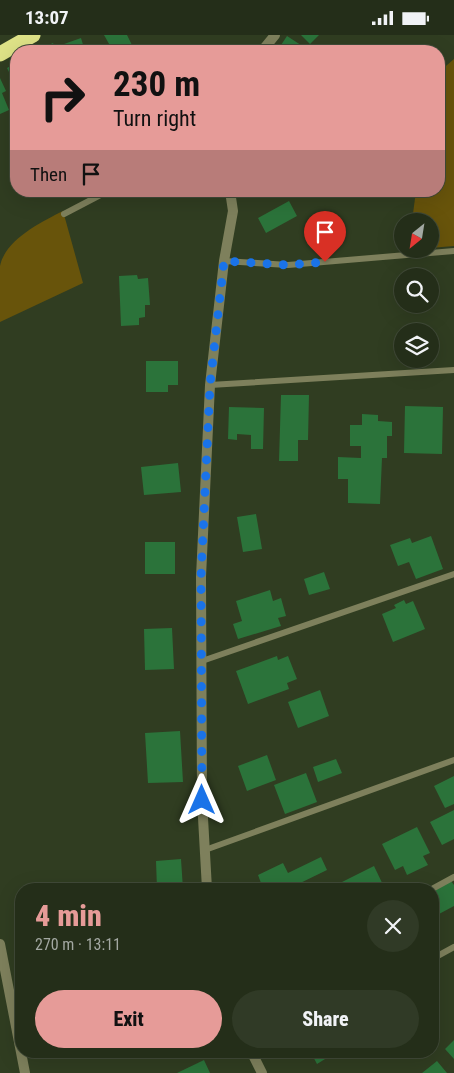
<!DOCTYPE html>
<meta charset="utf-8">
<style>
:root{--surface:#242e19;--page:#303a26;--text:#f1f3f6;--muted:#a3a8a2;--line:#414a38;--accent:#e69b98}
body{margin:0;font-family:"Roboto Condensed",sans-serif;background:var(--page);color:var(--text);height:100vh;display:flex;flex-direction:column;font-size:19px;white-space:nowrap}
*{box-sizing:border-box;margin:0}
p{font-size:16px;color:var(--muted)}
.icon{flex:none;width:28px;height:28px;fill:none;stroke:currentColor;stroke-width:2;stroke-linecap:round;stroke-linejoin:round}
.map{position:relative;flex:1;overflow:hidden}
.panel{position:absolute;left:15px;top:848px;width:424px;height:175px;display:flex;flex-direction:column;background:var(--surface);border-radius:20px;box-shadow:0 5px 20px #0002,0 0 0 1px var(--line)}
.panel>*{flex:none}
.hud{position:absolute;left:10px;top:10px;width:435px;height:152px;border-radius:20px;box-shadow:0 5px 20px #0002,0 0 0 1px var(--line);background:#e69b98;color:#111;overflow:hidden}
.needle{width:32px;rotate:210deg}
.fabs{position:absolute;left:394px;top:178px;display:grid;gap:10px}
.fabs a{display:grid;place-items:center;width:45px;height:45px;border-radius:50%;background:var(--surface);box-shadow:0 5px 20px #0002,0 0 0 1px var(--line);font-size:25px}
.pin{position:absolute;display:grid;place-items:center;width:42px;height:42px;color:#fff;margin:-51px -21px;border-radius:50% 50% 50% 0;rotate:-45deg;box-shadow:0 0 5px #0007}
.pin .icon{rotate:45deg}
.me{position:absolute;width:55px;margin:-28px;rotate:0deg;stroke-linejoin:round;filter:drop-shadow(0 0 4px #0008)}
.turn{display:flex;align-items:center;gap:18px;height:105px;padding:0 20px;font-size:22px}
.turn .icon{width:65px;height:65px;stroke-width:2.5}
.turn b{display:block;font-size:35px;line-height:42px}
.then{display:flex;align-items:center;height:48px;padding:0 20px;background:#0003;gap:10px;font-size:19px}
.round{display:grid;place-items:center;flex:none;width:52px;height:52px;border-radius:26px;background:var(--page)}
.head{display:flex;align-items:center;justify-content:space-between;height:85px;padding:0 20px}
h1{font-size:30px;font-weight:800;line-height:38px;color:var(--accent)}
.primary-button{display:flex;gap:10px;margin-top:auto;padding:10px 20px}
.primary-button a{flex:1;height:58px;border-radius:30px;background:var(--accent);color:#111;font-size:20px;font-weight:800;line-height:58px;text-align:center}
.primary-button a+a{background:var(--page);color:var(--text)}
.status{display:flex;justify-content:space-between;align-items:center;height:35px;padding:0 25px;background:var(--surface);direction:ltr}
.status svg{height:14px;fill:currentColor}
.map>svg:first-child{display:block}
.green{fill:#68540b}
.building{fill:#2b733a}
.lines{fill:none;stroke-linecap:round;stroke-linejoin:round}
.lane{stroke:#7e805c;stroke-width:6}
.street{stroke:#7e805c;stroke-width:10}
.highway{stroke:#dee287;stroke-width:15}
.route{stroke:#1a73e8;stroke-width:9;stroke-dasharray:0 16.2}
</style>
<div class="status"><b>13:07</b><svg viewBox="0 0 49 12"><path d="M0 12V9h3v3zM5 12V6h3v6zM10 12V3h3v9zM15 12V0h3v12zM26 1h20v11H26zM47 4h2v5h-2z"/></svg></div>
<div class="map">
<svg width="454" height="1038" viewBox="0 0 454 1038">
<rect width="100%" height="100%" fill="#303d21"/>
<!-- green -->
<path class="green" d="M454 24V211L430 213V186H412L416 156H439V37Z
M63 176 83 248 0 287C0 270 0 248 0 231 5 205 41 187 63 176Z"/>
<!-- building -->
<path class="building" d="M104 0H127L132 10 122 16H113Z
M301 0H319L310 9Z
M287 1 307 14 306 16H277Z
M81 3 85 16H67L64 9Z
M53 8 57 16H36Z
M16 28V51L7 33Z
M0 43 6 56 2 58 9 75 0 79Z
M289 166 297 181 266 198 258 183Z
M137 240 138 244 148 243 150 270H145V282L139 283V290L121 291 119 241Z
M146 326H178V350H168V357H146Z
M281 360H309L308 405H298V426H279Z
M405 371 443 372 442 419 404 418Z
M229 372 264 373 263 414H251V400L237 399V405L228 404Z
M362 379 378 380V386L392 387V401H387V423H382L380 469 348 468V444H338V422L361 423V411H350V390H362Z
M178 428 181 457 144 460 141 432Z
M256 479 262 514 243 517 237 482Z
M431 501 443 534 416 544 409 527 398 531 390 510 410 503 412 508Z
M145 507H175V539H145Z
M324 537 330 554 309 560 304 544Z
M270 555 273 566 281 563 286 581 278 583 281 591 238 604 233 589 242 586 236 566Z
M404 565 406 569 413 566 425 594 393 607 382 579 396 573 394 570Z
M172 593 174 634 145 635 144 594Z
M277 621 278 625 288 621 297 644 287 648 289 654 248 669 236 636Z
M320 655 329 681 298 693 288 667Z
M180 696 183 747 148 748 145 698Z
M267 720 276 745 247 756 238 731Z
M336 724 342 738 318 747 313 732Z
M306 738 317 767 285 779 274 750Z
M454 741V769L445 773 434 751Z
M454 775V804L442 810 430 787Z
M417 792 430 818 423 821 428 830 407 840 403 831 395 835 382 809Z
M321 822 327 835 288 854H257L256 850 261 848 258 840 283 828 288 838Z
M181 824 183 854H157L156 826Z
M374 831 385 854H333L332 852Z
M451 846 454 850V871L439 879 432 869V857Z
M454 1005V1024L445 1014Z
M310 1016H338L317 1029Z
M204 1025 210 1038H177Z
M437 1026 447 1038H422Z"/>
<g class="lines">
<!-- lane -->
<path class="lane" d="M64 179 108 156
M224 226 288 230 454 216
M210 350 454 335
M202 626 454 539
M205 815 454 725
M432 854 454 842
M432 924 454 912
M253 1023 266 1016"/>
<!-- street -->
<path class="street" d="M262 16 275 0
M207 854 202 765 201 542 210 350 224 226 233 176 230 156
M0 909 25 1038
M251 1016 262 1038"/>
<!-- highway -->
<path class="highway" d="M0 19 33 0"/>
</g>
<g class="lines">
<!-- route -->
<path class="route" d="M202 765 201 542 210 350 224 226 288 230 325 227"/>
</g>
</svg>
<div class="fabs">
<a><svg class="needle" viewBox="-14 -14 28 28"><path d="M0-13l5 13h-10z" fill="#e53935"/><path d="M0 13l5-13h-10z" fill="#a3a8a2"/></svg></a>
<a><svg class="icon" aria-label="search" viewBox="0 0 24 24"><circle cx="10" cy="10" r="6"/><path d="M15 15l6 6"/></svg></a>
<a><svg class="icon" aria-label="layers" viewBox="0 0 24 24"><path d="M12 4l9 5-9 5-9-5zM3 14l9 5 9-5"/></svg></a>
</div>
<div class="pin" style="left:325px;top:227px;background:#d93025"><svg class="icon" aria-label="arrive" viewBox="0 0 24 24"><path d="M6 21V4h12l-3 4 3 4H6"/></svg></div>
<svg class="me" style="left:202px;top:765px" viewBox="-20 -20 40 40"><path d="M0-17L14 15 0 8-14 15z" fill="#1a73e8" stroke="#fff" stroke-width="4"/></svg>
<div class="hud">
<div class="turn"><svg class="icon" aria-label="right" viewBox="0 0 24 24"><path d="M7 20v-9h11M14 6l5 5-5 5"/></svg><div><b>230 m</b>Turn right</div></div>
<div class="then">Then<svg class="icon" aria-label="arrive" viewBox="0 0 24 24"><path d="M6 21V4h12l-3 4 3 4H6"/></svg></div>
</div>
<section class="panel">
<div class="head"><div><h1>4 min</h1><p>270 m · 13:11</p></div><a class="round"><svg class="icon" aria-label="close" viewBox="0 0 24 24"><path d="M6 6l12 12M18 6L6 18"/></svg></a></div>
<div class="primary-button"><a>Exit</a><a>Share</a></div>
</section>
</div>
